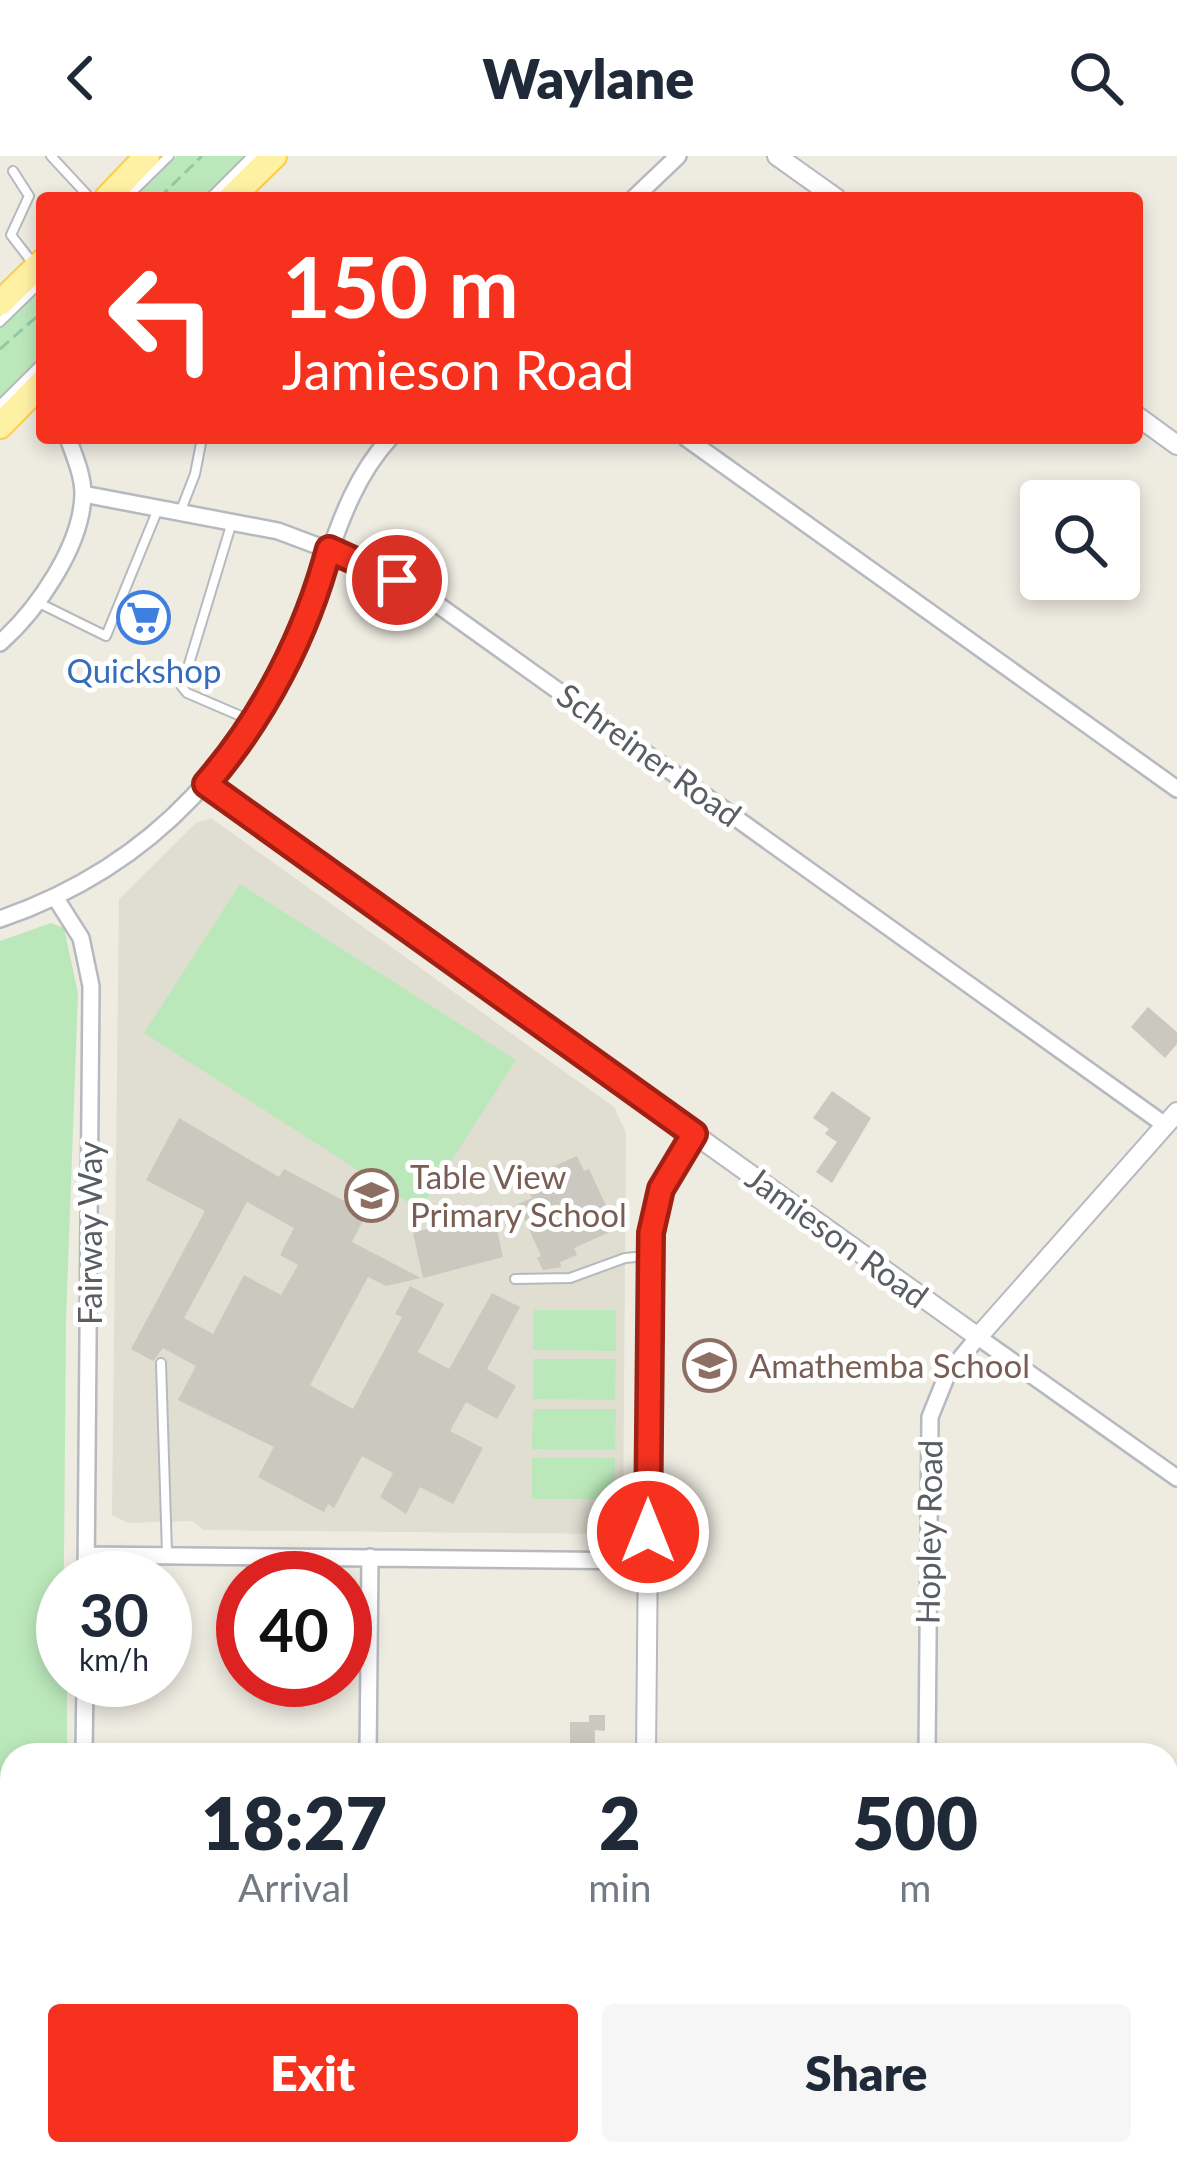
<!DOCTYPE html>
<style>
:root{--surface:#fff;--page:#f6f6f7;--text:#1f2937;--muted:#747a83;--accent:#f6321f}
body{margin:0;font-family:Lato,sans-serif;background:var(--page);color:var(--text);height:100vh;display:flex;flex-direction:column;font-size:45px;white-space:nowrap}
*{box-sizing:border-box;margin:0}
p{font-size:39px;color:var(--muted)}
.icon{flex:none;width:66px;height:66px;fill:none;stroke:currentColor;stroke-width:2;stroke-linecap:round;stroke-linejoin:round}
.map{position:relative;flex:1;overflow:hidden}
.details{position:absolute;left:0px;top:1587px;width:1179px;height:423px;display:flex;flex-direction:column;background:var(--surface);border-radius:36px 36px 0 0;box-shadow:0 6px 18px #0003}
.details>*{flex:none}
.top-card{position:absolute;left:36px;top:36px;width:1107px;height:252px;border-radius:12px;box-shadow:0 6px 18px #0003;background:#f6321f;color:#fff;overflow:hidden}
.tools{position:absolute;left:1020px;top:324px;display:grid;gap:24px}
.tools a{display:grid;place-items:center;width:120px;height:120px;border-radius:12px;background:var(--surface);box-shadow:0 6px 18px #0003;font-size:60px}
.speed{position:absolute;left:36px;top:1395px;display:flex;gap:24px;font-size:60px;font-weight:700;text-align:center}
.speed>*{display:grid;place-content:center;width:156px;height:156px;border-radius:50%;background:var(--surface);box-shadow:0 6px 18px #0003;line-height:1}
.speed small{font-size:30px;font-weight:400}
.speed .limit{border:18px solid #d22;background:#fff;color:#111}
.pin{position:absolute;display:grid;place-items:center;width:102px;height:102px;color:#fff;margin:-51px;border:6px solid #fff;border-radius:50%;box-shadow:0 3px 12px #0007}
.me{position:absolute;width:132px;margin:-66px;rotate:0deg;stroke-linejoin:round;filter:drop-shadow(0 0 9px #0008)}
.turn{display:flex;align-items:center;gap:42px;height:252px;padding:0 48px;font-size:54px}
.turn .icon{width:156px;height:156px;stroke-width:2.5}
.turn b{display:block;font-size:84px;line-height:102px}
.eta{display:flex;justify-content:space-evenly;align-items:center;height:204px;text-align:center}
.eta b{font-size:72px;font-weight:800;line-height:84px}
.cta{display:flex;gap:24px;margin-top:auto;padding:24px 48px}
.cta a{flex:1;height:138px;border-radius:12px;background:var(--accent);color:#fff;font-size:48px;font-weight:800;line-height:138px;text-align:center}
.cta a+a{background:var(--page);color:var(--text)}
header{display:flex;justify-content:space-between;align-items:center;height:156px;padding:0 48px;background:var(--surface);font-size:54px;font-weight:800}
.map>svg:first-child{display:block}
.education{fill:#e0ddd1}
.green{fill:#bbe8bb}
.building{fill:#cbc8c0;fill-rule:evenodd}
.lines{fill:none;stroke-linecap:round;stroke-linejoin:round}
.service-casing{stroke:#b6b9bf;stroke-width:12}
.minor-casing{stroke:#b6b9bf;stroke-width:20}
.tertiary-casing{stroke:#b6b9bf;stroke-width:22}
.primary-casing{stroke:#fccc4c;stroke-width:28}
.path{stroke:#93c9a4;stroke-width:3;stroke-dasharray:12 6;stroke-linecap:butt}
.service{stroke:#fff;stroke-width:8}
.minor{stroke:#fff;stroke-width:15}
.tertiary{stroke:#fff;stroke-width:18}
.primary{stroke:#fff1a4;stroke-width:24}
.route-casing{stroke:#a02014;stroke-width:30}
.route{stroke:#f6321f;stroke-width:21}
.labels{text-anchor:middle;stroke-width:10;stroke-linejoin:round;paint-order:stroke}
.shop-label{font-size:33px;fill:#366cbe;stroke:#fff}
.street-label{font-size:33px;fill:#595e63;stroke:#fff}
.education-label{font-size:33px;fill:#785e54;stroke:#fff;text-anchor:start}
</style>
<header><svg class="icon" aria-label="back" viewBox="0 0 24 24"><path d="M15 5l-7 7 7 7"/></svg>Waylane<svg class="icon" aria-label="search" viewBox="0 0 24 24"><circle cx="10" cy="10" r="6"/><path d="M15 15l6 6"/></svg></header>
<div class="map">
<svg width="1177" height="2009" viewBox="0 0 1177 2009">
<rect width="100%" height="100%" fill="#eeebe1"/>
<!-- education -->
<path class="education" d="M211 662 614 951 626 977 623 1366 610 1378 204 1374 192 1365 128 1367 112 1359 119 743 196 667Z"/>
<!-- green -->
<path class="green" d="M177 0H247L205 42H134Z
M42 131V207L0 249V172Z
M240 728 516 904 420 1054 144 877Z
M51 767 64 772 78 837 66 1164 63 1524H67V1599H12V1641H0V785Z
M534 1154H616V1195L533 1194Z
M533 1203H616L615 1244 533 1243Z
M533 1253H616L615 1294 532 1293Z
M532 1302H615L614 1343H532Z"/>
<!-- building -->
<path class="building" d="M1148 851 1177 876V888L1165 902 1131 871Z
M832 935 871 962 832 1027 816 1016 837 986 825 978 829 973 813 962Z
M179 962 279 1021 284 1013 367 1057 352 1086 421 1122 386 1130 368 1121 310 1229 353 1253 402 1161 395 1158 410 1130 444 1148 418 1196 449 1213 492 1137 520 1151 487 1213 516 1230 497 1263 466 1246 450 1275 483 1292 453 1348 420 1331 406 1358 380 1341 393 1317 362 1300 334 1352 328 1348 324 1356 258 1321 274 1291 178 1244 196 1210 163 1192 153 1205 131 1193 205 1055 146 1024ZM247 1046 294 1072 280 1099 298 1109 281 1139 244 1119 213 1178 184 1162Z
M577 1000 584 1015 589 1013 610 1058 605 1060 612 1075 574 1092 577 1099 560 1106 561 1111 543 1114 537 1102 541 1100 518 1048 532 1042 524 1024Z
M495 1064 503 1101 423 1122 413 1077 440 1069 454 1068 455 1074Z
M589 1559H605V1575L595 1574V1599H570V1566H589Z"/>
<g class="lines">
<defs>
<path id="service" d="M51 0 90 42
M13 15 29 40 11 79 35 110
M126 42 169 0
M210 42 252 0
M0 166 42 125
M0 249 42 207
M181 354 195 318 202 282
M232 366 182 531 187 537 250 564
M39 447 106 480 158 353
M515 1123 570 1122 625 1102 647 1100
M161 1207 167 1397
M0 1964H12"/>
<path id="minor" d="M634 42 678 0
M686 282 1177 633
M83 338 278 375 366 408 427 441 1165 969
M0 487C37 454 82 390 83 338 83 319 74 299 68 282
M206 628 694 978
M55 741 81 782 91 830 86 1422
M0 763C157 709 252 598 311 446 334 388 347 329 390 282
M87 1399 648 1405
M84 1599 85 1524
M368 1599 370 1401
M927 1599 930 1261 947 1219 978 1181 1177 1322
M81 2009V1998
M365 2009V1998
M924 2009V1998"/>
<path id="tertiary" d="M777 0 836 42
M1137 260 1177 289
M646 1599 651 1077 661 1033 694 978 978 1181 1177 956
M642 2009V1998"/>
<path id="primary" d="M107 42 147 0
M231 42 274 0
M0 147 42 106
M0 270 42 227"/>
</defs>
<!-- service casing -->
<use href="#service" class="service-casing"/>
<!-- minor casing -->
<use href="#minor" class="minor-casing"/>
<!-- tertiary casing -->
<use href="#tertiary" class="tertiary-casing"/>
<!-- primary casing -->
<use href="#primary" class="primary-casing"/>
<!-- path -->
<path class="path" d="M159 42 202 0
M0 193 42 156"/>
<!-- service -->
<use href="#service" class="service"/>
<!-- minor -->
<use href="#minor" class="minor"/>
<!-- tertiary -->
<use href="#tertiary" class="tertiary"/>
<!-- primary -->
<use href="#primary" class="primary"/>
</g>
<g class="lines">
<defs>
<path id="route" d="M397 424 329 393C306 479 264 561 206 628L694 978 661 1033 651 1077 648 1376"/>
</defs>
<!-- route casing -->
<use href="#route" class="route-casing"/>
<!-- route -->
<use href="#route" class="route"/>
</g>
<!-- icons -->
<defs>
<symbol id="supermarket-ring" viewBox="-11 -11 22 22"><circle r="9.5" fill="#fff" stroke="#3f7fe0" stroke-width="1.5"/><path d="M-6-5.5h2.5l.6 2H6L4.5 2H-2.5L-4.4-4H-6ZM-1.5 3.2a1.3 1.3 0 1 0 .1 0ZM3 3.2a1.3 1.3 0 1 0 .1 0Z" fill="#3f7fe0"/></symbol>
<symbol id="school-ring" viewBox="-11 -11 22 22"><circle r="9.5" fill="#fff" stroke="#8d6e63" stroke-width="1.5"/><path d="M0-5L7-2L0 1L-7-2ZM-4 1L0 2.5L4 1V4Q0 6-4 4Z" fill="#8d6e63"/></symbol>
</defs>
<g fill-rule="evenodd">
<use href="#supermarket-ring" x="114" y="432" width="59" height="59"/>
<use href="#school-ring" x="342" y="1010" width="59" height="59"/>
<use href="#school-ring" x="680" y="1180" width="59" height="59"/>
</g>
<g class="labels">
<!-- shop labels -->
<g class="shop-label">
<text x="144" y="527">Quickshop</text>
</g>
<!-- street labels -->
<g class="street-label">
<text transform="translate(649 599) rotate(36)" y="12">Schreiner Road</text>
<text transform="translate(90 1077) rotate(-90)" y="12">Fairway Way</text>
<text transform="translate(837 1081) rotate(36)" y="12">Jamieson Road</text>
<text transform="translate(929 1376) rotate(-89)" y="12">Hopley Road</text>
</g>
<!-- education labels -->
<g class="education-label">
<text x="410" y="1033">Table View<tspan x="410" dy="38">Primary School</tspan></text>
<text x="749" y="1222">Amathemba School</text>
</g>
</g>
</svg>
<div class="tools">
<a><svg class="icon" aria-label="search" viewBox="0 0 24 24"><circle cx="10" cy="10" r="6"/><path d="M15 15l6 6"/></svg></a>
</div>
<div class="speed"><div>30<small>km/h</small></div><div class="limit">40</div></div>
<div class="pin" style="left:397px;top:424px;background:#d93025"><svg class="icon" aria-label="arrive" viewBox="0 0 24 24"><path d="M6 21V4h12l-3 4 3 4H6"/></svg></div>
<svg class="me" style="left:648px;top:1376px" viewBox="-20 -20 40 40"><circle r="17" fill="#f6321f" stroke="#fff" stroke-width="3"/><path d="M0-11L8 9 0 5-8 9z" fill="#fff"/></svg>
<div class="top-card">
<div class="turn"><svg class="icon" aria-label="left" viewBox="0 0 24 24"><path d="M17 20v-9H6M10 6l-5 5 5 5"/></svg><div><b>150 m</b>Jamieson Road</div></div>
</div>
<section class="details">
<div class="eta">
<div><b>18:27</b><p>Arrival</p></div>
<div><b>2</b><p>min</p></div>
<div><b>500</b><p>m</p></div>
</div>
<div class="cta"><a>Exit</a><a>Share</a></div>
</section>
</div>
